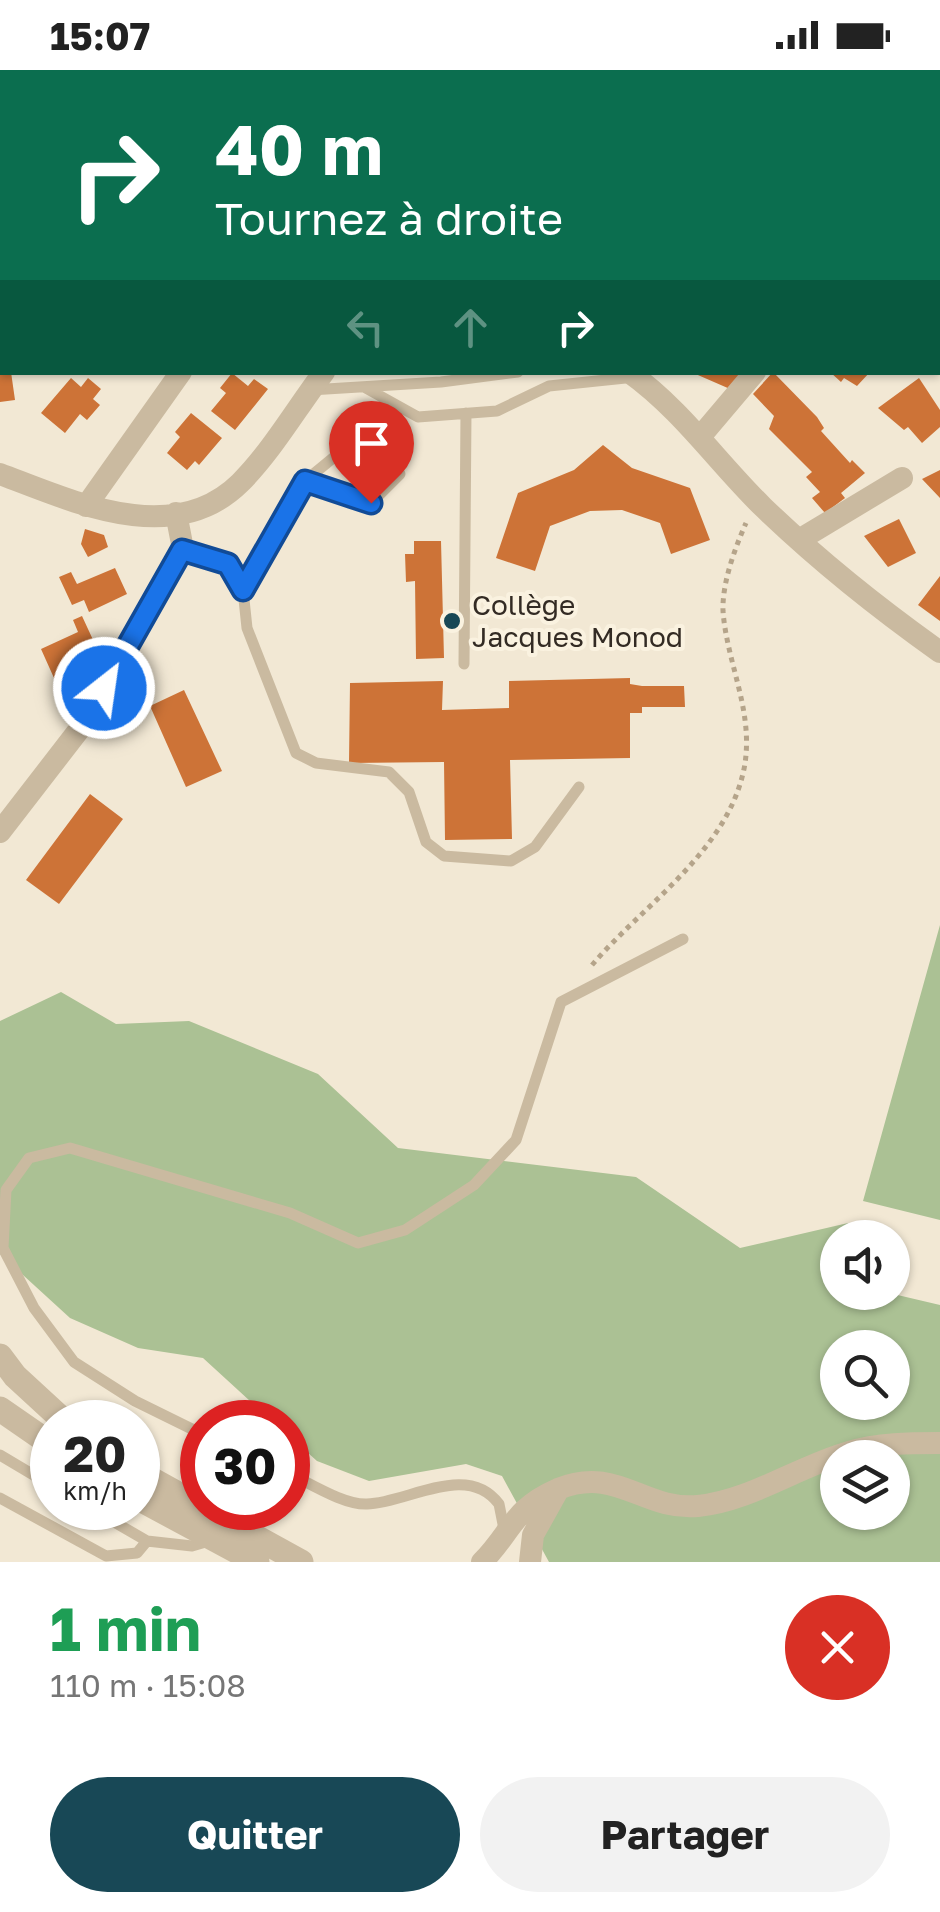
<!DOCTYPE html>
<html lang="fr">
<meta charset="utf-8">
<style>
:root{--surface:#fff;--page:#f2f2f2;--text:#222;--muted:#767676;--accent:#184856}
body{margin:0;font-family:"Golos Text",sans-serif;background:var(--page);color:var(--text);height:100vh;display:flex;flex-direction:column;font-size:38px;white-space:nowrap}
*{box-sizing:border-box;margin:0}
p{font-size:32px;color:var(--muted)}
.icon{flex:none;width:55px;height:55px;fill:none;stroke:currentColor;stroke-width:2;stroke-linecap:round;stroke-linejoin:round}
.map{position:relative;height:1492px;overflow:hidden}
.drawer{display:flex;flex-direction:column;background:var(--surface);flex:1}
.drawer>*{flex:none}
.top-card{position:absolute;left:0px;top:0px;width:940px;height:305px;box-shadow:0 2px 8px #0004;background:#0b6e4f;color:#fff;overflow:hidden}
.tools{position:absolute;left:820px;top:1150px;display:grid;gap:20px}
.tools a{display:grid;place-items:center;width:90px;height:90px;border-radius:50%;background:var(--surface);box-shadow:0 2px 8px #0004;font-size:50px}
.speed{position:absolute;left:30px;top:1330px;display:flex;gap:20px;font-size:50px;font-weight:700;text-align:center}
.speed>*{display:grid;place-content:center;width:130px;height:130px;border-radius:50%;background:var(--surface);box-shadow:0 2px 8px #0004;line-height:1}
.speed small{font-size:25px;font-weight:400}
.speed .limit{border:15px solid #d22;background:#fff;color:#111}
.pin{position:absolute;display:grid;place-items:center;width:85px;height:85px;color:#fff;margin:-102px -42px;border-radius:50% 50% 50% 0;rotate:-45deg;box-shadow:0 0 10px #0007}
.pin .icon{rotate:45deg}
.me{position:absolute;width:110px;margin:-55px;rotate:30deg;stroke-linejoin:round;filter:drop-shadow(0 0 8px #0008)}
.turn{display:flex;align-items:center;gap:35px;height:210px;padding:0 50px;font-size:45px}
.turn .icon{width:130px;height:130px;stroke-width:2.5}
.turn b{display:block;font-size:70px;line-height:85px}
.lanes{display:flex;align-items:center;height:95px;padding:0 50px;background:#0003;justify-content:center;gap:50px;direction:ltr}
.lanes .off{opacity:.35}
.round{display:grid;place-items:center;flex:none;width:105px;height:105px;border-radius:52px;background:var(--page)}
.summary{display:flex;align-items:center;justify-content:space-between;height:170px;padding:0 50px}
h1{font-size:60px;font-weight:700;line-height:75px;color:#1e9e55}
.primary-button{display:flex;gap:20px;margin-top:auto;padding:20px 50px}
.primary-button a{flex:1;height:115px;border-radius:60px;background:var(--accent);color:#fff;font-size:40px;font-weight:700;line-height:115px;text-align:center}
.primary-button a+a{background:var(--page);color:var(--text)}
.status{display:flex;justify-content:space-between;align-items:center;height:70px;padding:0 50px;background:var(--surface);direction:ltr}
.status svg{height:28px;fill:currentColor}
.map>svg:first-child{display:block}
.green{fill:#abc194;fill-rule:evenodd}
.building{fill:#cd7337}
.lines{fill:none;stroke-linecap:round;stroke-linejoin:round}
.path{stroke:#b5a48a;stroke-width:5;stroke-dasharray:5 5;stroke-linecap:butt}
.service{stroke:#cabaa0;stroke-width:11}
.minor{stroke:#cabaa0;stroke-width:22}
.tertiary{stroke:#cabaa0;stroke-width:25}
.route-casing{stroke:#114b97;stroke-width:25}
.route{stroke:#1a73e8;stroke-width:18}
.poi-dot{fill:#184856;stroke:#faf2e0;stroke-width:4}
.labels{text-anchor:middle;stroke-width:8;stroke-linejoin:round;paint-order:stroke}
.poi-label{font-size:28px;fill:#332b24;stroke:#faf2e0;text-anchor:start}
</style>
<div class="status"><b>15:07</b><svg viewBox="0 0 49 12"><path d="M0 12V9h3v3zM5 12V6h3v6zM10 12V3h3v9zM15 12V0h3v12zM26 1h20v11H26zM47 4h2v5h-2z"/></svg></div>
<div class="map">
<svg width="940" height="1492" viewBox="0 0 940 1492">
<rect width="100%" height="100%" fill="#f2e8d4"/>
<!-- green -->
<path class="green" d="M940 855V1150L863 1131Z
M61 922 116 954 189 951 318 1004 398 1078 636 1107 740 1178 848 1153 846 1167 838 1168V1222L889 1223 940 1235V1492H549L502 1406 466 1394 369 1411 317 1391 288 1365V1352H273L203 1288 138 1278 70 1248 0 1184V951ZM838 1278H892V1332H838ZM838 1388H892V1442H838Z"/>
<!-- building -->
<path class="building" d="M0 302H11L15 330 0 332Z
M691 302H742L730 319Z
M773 302 817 347 824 358 821 361 850 393 852 390 865 403 841 423 845 428 825 443 812 428 820 422 806 407 812 402 769 359 774 346 753 324Z
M830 302H870L857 316 844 308 841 312Z
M232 303 248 316 254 309 268 319 235 360 211 341 226 323 220 318Z
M71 308 81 317 88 308 101 319 93 329 100 335 87 350 80 344 65 363 41 343Z
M919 308 940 340V357L922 373 908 357 904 360 878 338Z
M191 343 222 368 199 395 195 391 187 400 167 383 180 367 175 362Z
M603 375 632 398 690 418 710 470 671 484 660 453 622 440 590 441 550 456 535 501 496 488 518 423 574 400Z
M940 400V428L922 409Z
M899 449 916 483 888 497 864 466Z
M85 459 104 465 108 477 88 487 81 474Z
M414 471H441L444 588 416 589 415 511 406 512 405 484H414Z
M115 498 127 524 89 542 84 530 72 535 59 507 71 502 77 514Z
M940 506V551L918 535Z
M82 546 94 572 86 577 92 590 54 608 41 579 78 562 73 550Z
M630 608V614L642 616H684L685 637H642V643H630V688L510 690 512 769 445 770 444 692 349 693 350 613 443 611 442 640 509 638V611Z
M184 620 222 701 186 717 150 636Z
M90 724 123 749 59 834 26 810Z"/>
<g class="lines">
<!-- path -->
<path class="path" d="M458 2 459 0
M592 895C643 835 727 782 744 699 755 643 727 595 723 541 722 513 735 478 746 453"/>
<!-- service -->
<path class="service" d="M0 195 2 193
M364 317 418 347 497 341 549 316 635 307
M310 320 441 312 518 302
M183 479 228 494 243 520 247 558 296 683 316 693 389 702 409 722 426 772 444 786 511 791 535 777 579 717
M243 520 305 411 371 433 400 404 350 374 305 411
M464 594 466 343
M202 1364 135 1331 74 1292 34 1238 3 1178 6 1120 29 1088 70 1078 290 1143 358 1173 405 1160 474 1115 516 1070 561 932 683 869
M0 1385 52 1416
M288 1403C310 1413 343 1435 367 1434 408 1433 467 1391 499 1434L504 1459
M0 1428 106 1486 137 1483 147 1471 192 1476 209 1471
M90 1438 147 1471"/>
<!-- minor -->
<path class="minor" d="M938 120 940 121
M629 302C682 340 717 392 763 437 818 490 878 538 940 582
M700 367 755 302
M0 404C72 431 173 479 240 413 272 381 296 339 324 302
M86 436 181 302
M799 470 902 408
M0 762 85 652 183 479 176 443
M482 1492C512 1462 512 1439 558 1419 617 1395 643 1441 698 1436 750 1431 799 1396 849 1382 878 1373 910 1373 940 1373
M530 1492 533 1465 557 1422"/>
<!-- tertiary -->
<path class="tertiary" d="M0 1286 15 1306 65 1352
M0 1339 52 1375
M138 1402 301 1492
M138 1428 257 1492"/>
</g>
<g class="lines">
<defs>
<path id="route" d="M104 618 182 480 228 494 243 520 305 411 371 433"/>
</defs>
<!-- route casing -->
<use href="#route" class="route-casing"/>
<!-- route -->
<use href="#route" class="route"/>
</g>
<!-- markers -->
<circle class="poi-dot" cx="452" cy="551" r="10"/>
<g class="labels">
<!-- poi labels -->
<g class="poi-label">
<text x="472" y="545">Collège<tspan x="472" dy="32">Jacques Monod</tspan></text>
</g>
</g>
</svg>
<div class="tools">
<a><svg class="icon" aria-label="sound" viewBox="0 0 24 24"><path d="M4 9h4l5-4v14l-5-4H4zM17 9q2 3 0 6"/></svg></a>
<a><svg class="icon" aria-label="search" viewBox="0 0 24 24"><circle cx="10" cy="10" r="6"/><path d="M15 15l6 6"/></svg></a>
<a><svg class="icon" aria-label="layers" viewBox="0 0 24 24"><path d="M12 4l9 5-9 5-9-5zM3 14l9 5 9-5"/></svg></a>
</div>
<div class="speed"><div>20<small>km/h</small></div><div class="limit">30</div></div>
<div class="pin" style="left:371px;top:433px;background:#d93025"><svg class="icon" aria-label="arrive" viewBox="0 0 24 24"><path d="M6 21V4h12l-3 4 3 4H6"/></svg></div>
<svg class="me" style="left:104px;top:618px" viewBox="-20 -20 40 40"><circle r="17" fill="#1a73e8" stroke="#fff" stroke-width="3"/><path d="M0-11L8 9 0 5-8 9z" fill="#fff"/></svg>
<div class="top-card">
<div class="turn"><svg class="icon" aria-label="right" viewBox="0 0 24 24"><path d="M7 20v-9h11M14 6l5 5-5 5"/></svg><div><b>40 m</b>Tournez à droite</div></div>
<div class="lanes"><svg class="icon off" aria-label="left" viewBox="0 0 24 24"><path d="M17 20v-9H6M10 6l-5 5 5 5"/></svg><svg class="icon off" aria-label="ahead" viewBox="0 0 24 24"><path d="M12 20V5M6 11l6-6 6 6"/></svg><svg class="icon" aria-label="right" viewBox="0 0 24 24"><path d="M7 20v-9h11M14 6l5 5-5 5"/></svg></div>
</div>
</div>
<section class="drawer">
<div class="summary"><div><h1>1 min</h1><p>110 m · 15:08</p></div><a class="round" style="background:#d93025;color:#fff"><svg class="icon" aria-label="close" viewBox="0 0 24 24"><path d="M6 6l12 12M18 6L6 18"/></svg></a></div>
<div class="primary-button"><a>Quitter</a><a>Partager</a></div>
</section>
